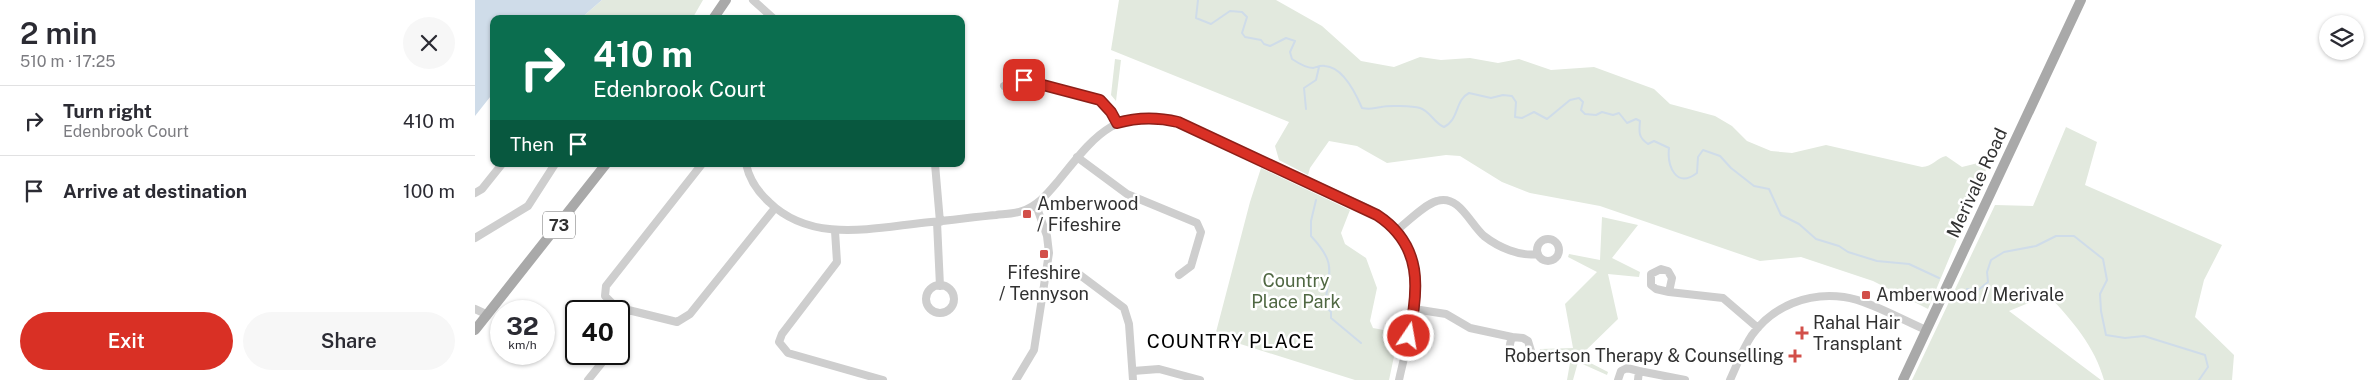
<!DOCTYPE html>
<meta charset="utf-8">
<style>
:root{--surface:#fff;--page:#f7f7f7;--text:#2b2b33;--muted:#7c7c81;--line:#e1e1e2;--accent:#d93025}
body{margin:0;font-family:"Public Sans",sans-serif;background:var(--page);color:var(--text);height:100vh;display:flex;flex-direction:column;font-size:19px;white-space:nowrap}
*{box-sizing:border-box;margin:0}
p{font-size:16px;color:var(--muted)}
.icon{flex:none;width:28px;height:28px;fill:none;stroke:currentColor;stroke-width:2;stroke-linecap:round;stroke-linejoin:round}
.map{position:relative;flex:1;overflow:hidden}
.side{display:flex;flex-direction:column;background:var(--surface);width:475px}
.side>*{flex:none}
.guide{position:absolute;left:15px;top:15px;width:475px;height:152px;border-radius:10px;box-shadow:0 1px 4px #0004;background:#0b6e4f;color:#fff;overflow:hidden}
.controls{position:absolute;left:1844px;top:15px;display:grid;gap:10px}
.controls a{display:grid;place-items:center;width:45px;height:45px;border-radius:50%;background:var(--surface);box-shadow:0 1px 4px #0004;font-size:25px}
.speed{position:absolute;left:15px;top:300px;display:flex;gap:10px;font-size:25px;font-weight:700;text-align:center}
.speed>*{display:grid;place-content:center;width:65px;height:65px;border-radius:50%;background:var(--surface);box-shadow:0 1px 4px #0004;line-height:1}
.speed small{font-size:12px;font-weight:400}
.speed .limit{border:2px solid #111;border-radius:8px;background:#fff;color:#111}
.pin{position:absolute;display:grid;place-items:center;width:42px;height:42px;color:#fff;margin:-21px;border-radius:10px;box-shadow:0 2px 8px #0006}
.me{position:absolute;width:55px;margin:-28px;rotate:12deg;stroke-linejoin:round;filter:drop-shadow(0 0 4px #0008)}
.turn{display:flex;align-items:center;gap:18px;height:105px;padding:0 20px;font-size:22px}
.turn .icon{width:65px;height:65px;stroke-width:2.5}
.turn b{display:block;font-size:35px;line-height:42px}
.then{display:flex;align-items:center;height:48px;padding:0 20px;background:#0003;gap:10px;font-size:19px}
.round{display:grid;place-items:center;flex:none;width:52px;height:52px;border-radius:26px;background:var(--page)}
.overview{display:flex;align-items:center;justify-content:space-between;height:85px;padding:0 20px}
h1{font-size:30px;font-weight:600;line-height:38px}
.action{display:flex;gap:10px;margin-top:auto;padding:10px 20px}
.action a{flex:1;height:58px;border-radius:30px;background:var(--accent);color:#fff;font-size:20px;font-weight:600;line-height:58px;text-align:center}
.action a+a{background:var(--page);color:var(--text)}
ul{padding:0;list-style:none}
li{display:flex;align-items:center;gap:15px;height:70px;padding:0 20px;border-top:1px solid var(--line)}
li div{flex:1}
li b{display:block;font-size:19px}
li em{font-style:normal}
main{display:flex;flex:1;min-height:0}
.map>svg:first-child{display:block}
.green{fill:#e2e9de}
.water{fill:#cfdce9}
.lines{fill:none;stroke-linecap:round;stroke-linejoin:round}
.stream{stroke:#cfdce9;stroke-width:2}
.minor{stroke:#cecece;stroke-width:8}
.major{stroke:#a9a9a9;stroke-width:10}
.route-casing{stroke:#8d1f18;stroke-width:12}
.route{stroke:#d93025;stroke-width:9}
.poi-dot{fill:#d24f49;stroke:#fff;stroke-width:2}
.labels{text-anchor:middle;stroke-width:5;stroke-linejoin:round;paint-order:stroke}
.shield{fill:#fff;stroke:#6f6f6f;stroke-width:1}
.shield-label{font-size:16px;font-weight:bold;fill:#313131}
.street-label{font-size:18px;fill:#313131;stroke:#fff}
.poi-label{font-size:18px;fill:#313131;stroke:#fff;text-anchor:start}
.park-label{font-size:18px;fill:#506843;stroke:#fff}
.neighbourhood-label{font-size:19px;letter-spacing:1px;fill:#000;stroke:#fff}
</style>
<main>
<section class="side">
<div class="overview"><div><h1>2 min</h1><p>510 m · 17:25</p></div><a class="round"><svg class="icon" aria-label="close" viewBox="0 0 24 24"><path d="M6 6l12 12M18 6L6 18"/></svg></a></div>
<ul>
<li><svg class="icon" aria-label="right" viewBox="0 0 24 24"><path d="M7 20v-9h11M14 6l5 5-5 5"/></svg><div><b>Turn right</b><p>Edenbrook Court</p></div><em>410 m</em></li>
<li><svg class="icon" aria-label="arrive" viewBox="0 0 24 24"><path d="M6 21V4h12l-3 4 3 4H6"/></svg><div><b>Arrive at destination</b></div><em>100 m</em></li>
</ul>
<div class="action"><a>Exit</a><a>Share</a></div>
</section>
<div class="map">
<svg width="1904" height="380" viewBox="0 0 1904 380">
<rect width="100%" height="100%" fill="#fff"/>
<!-- green -->
<path class="green" d="M127 0H228L217 19H105Z
M644 0H801L847 26 886 61 919 67 945 57 966 60 995 58 1023 63 1044 59 1076 70 1119 67 1179 89 1195 104 1240 116 1257 126 1272 141 1296 151 1317 153 1351 145 1447 167C1457 167 1462 158 1471 156L1487 167 1507 162 1513 165 1453 309 1398 281 1326 257 1285 261 1125 206 1055 193 1027 182 985 156 971 155 912 163 882 146 854 141 835 168 833 175 804 160 800 146 814 122 636 50Z
M640 59 646 60 641 101 636 95Z
M1591 127 1622 142 1610 185 1747 245 1729 280 1720 317 1759 355 1757 380H1629C1620 347 1597 320 1573 295L1534 311 1626 380H1437L1520 205 1558 206Z
M786 168 875 210 866 233 870 244 891 258 902 288 895 321 898 328 924 333 914 380H880L740 336 775 202Z
M1127 217 1163 225 1137 258 1165 272 1164 277 1133 274 1143 319 1104 357 1133 372 1132 375 1103 362 1098 380H1092L1096 357 1064 354 1065 349 1098 348 1090 304 1122 272 1093 257 1094 254 1125 260Z"/>
<!-- water -->
<path class="water" d="M0 0H127L105 19H19V92L0 116Z"/>
<g class="lines">
<!-- stream -->
<path class="stream" d="M723 0 721 18 736 24 755 11 767 12 772 17 767 33 770 37 786 40 789 44 795 46 811 38 820 41 815 52 817 59C823 63 831 68 838 68 842 67 846 65 850 66 868 67 881 94 887 108 896 110 898 108 906 107 913 105 938 106 945 108 955 111 959 123 969 127 984 120 980 100 994 93L1016 98 1028 95 1037 96 1041 102 1040 117 1047 118 1059 112 1072 119 1095 100 1104 98 1108 102 1106 110 1110 114 1121 115 1127 112 1138 115 1144 113 1152 123 1161 119 1165 121C1164 132 1163 137 1173 144L1179 141 1194 148C1192 166 1201 189 1222 173L1223 157 1228 150 1245 156 1256 168 1279 186 1294 189 1306 215 1324 224 1341 239 1364 246 1373 252 1402 261 1434 264 1464 278
M831 109 829 88 841 80 844 67
M841 200 836 221V236C862 264 854 270 850 305L856 312V318L886 343
M1492 289 1502 291 1513 282 1512 272 1516 260 1529 252 1561 246 1581 236H1599L1628 259 1632 280 1625 294 1626 311 1631 335 1650 338 1669 336 1730 355 1733 367 1724 380"/>
<!-- minor -->
<path class="minor" d="M278 0 299 19
M529 86 545 79 614 96C629 101 635 110 642 123
M602 157 652 194 722 223 726 232 716 266 704 275
M227 164 131 286 130 296 141 307 202 322 215 314 300 208
M271 164C274 178 283 192 294 202 338 245 401 227 456 222 478 220 499 217 521 215 529 214 539 214 547 211 563 206 573 193 584 180 619 137 641 105 703 122L894 209C964 256 939 311 924 380
M460 164 465 222
M0 193 7 189 27 164
M462 222 465 286
M360 231 362 262 307 334 304 342 313 353 408 380
M921 231C931 223 950 204 962 201 984 194 995 224 1009 236 1023 247 1045 257 1063 254
M0 238 53 206 80 164
M1062 250a11 11 0 1 1 22 0a11 11 0 1 1-22 0Z
M1186 269 1193 271 1197 278 1194 292 1181 289 1176 285V274Z
M571 273 605 275 649 308 654 324 658 380
M451 299a14 14 0 1 1 28 0a14 14 0 1 1-28 0Z
M1194 292 1248 298 1283 328
M0 309 13 315
M939 309 971 314 995 328 1037 337
M1037 337 1048 338 1053 341 1056 351 1053 357 1042 359C1032 354 1034 346 1037 337Z
M144 342 152 310
M658 371 684 369 725 380
M1164 371 1210 380
M113 380 134 354
M541 380 559 350 574 253 572 236 561 205
M1143 380 1146 371 1152 368 1164 371 1163 380
M1255 380C1262 365 1268 348 1277 335 1298 306 1333 292 1369 297 1392 300 1428 320 1451 330"/>
<!-- major -->
<path class="major" d="M238 19 251 0
M0 330 131 164
M1428 380 1606 0"/>
</g>
<g class="lines">
<defs>
<path id="route" d="M549 80 625 100 636 112 642 123C663 117 682 117 703 122L902 215C948 245 944 289 934 336"/>
</defs>
<!-- route casing -->
<use href="#route" class="route-casing"/>
<!-- route -->
<use href="#route" class="route"/>
</g>
<!-- markers -->
<g class="poi-dot">
<rect x="547" y="209" width="10" height="10" rx="2.5"/>
<rect x="564" y="249" width="10" height="10" rx="2.5"/>
<rect x="1386" y="290" width="10" height="10" rx="2.5"/>
<path d="M1324.5 325.5h5v5h5v5h-5v5h-5v-5h-5v-5h5z"/>
<path d="M1317.5 348.5h5v5h5v5h-5v5h-5v-5h-5v-5h5z"/>
</g>
<g class="labels">
<!-- shield labels -->
<rect class="shield" x="68" y="211.5" width="32" height="27" rx="4"/>
<g class="shield-label">
<text x="84" y="231">73</text>
</g>
<!-- street labels -->
<g class="street-label">
<text transform="translate(1502 183) rotate(-65)" y="6">Merivale Road</text>
</g>
<!-- poi labels -->
<g class="poi-label">
<text x="562" y="210">Amberwood<tspan x="562" dy="21">/ Fifeshire</tspan></text>
<text x="569" y="279" text-anchor="middle">Fifeshire<tspan x="569" dy="21">/ Tennyson</tspan></text>
<text x="1401" y="301">Amberwood / Merivale</text>
<text x="1338" y="329">Rahal Hair<tspan x="1338" dy="21">Transplant</tspan></text>
<text x="1309" y="362" text-anchor="end">Robertson Therapy &amp; Counselling</text>
</g>
<!-- park labels -->
<g class="park-label">
<text x="821" y="287">Country<tspan x="821" dy="21">Place Park</tspan></text>
</g>
<!-- neighbourhood labels -->
<g class="neighbourhood-label">
<text x="756" y="348">COUNTRY PLACE</text>
</g>
</g>
</svg>
<div class="controls">
<a><svg class="icon" aria-label="layers" viewBox="0 0 24 24"><path d="M12 4l9 5-9 5-9-5zM3 14l9 5 9-5"/></svg></a>
</div>
<div class="speed"><div>32<small>km/h</small></div><div class="limit">40</div></div>
<div class="pin" style="left:549px;top:80px;background:#d93025"><svg class="icon" aria-label="arrive" viewBox="0 0 24 24"><path d="M6 21V4h12l-3 4 3 4H6"/></svg></div>
<svg class="me" style="left:934px;top:336px" viewBox="-20 -20 40 40"><circle r="17" fill="#d93025" stroke="#fff" stroke-width="3"/><path d="M0-11L8 9 0 5-8 9z" fill="#fff"/></svg>
<div class="guide">
<div class="turn"><svg class="icon" aria-label="right" viewBox="0 0 24 24"><path d="M7 20v-9h11M14 6l5 5-5 5"/></svg><div><b>410 m</b>Edenbrook Court</div></div>
<div class="then">Then<svg class="icon" aria-label="arrive" viewBox="0 0 24 24"><path d="M6 21V4h12l-3 4 3 4H6"/></svg></div>
</div>
</div>
</main>
